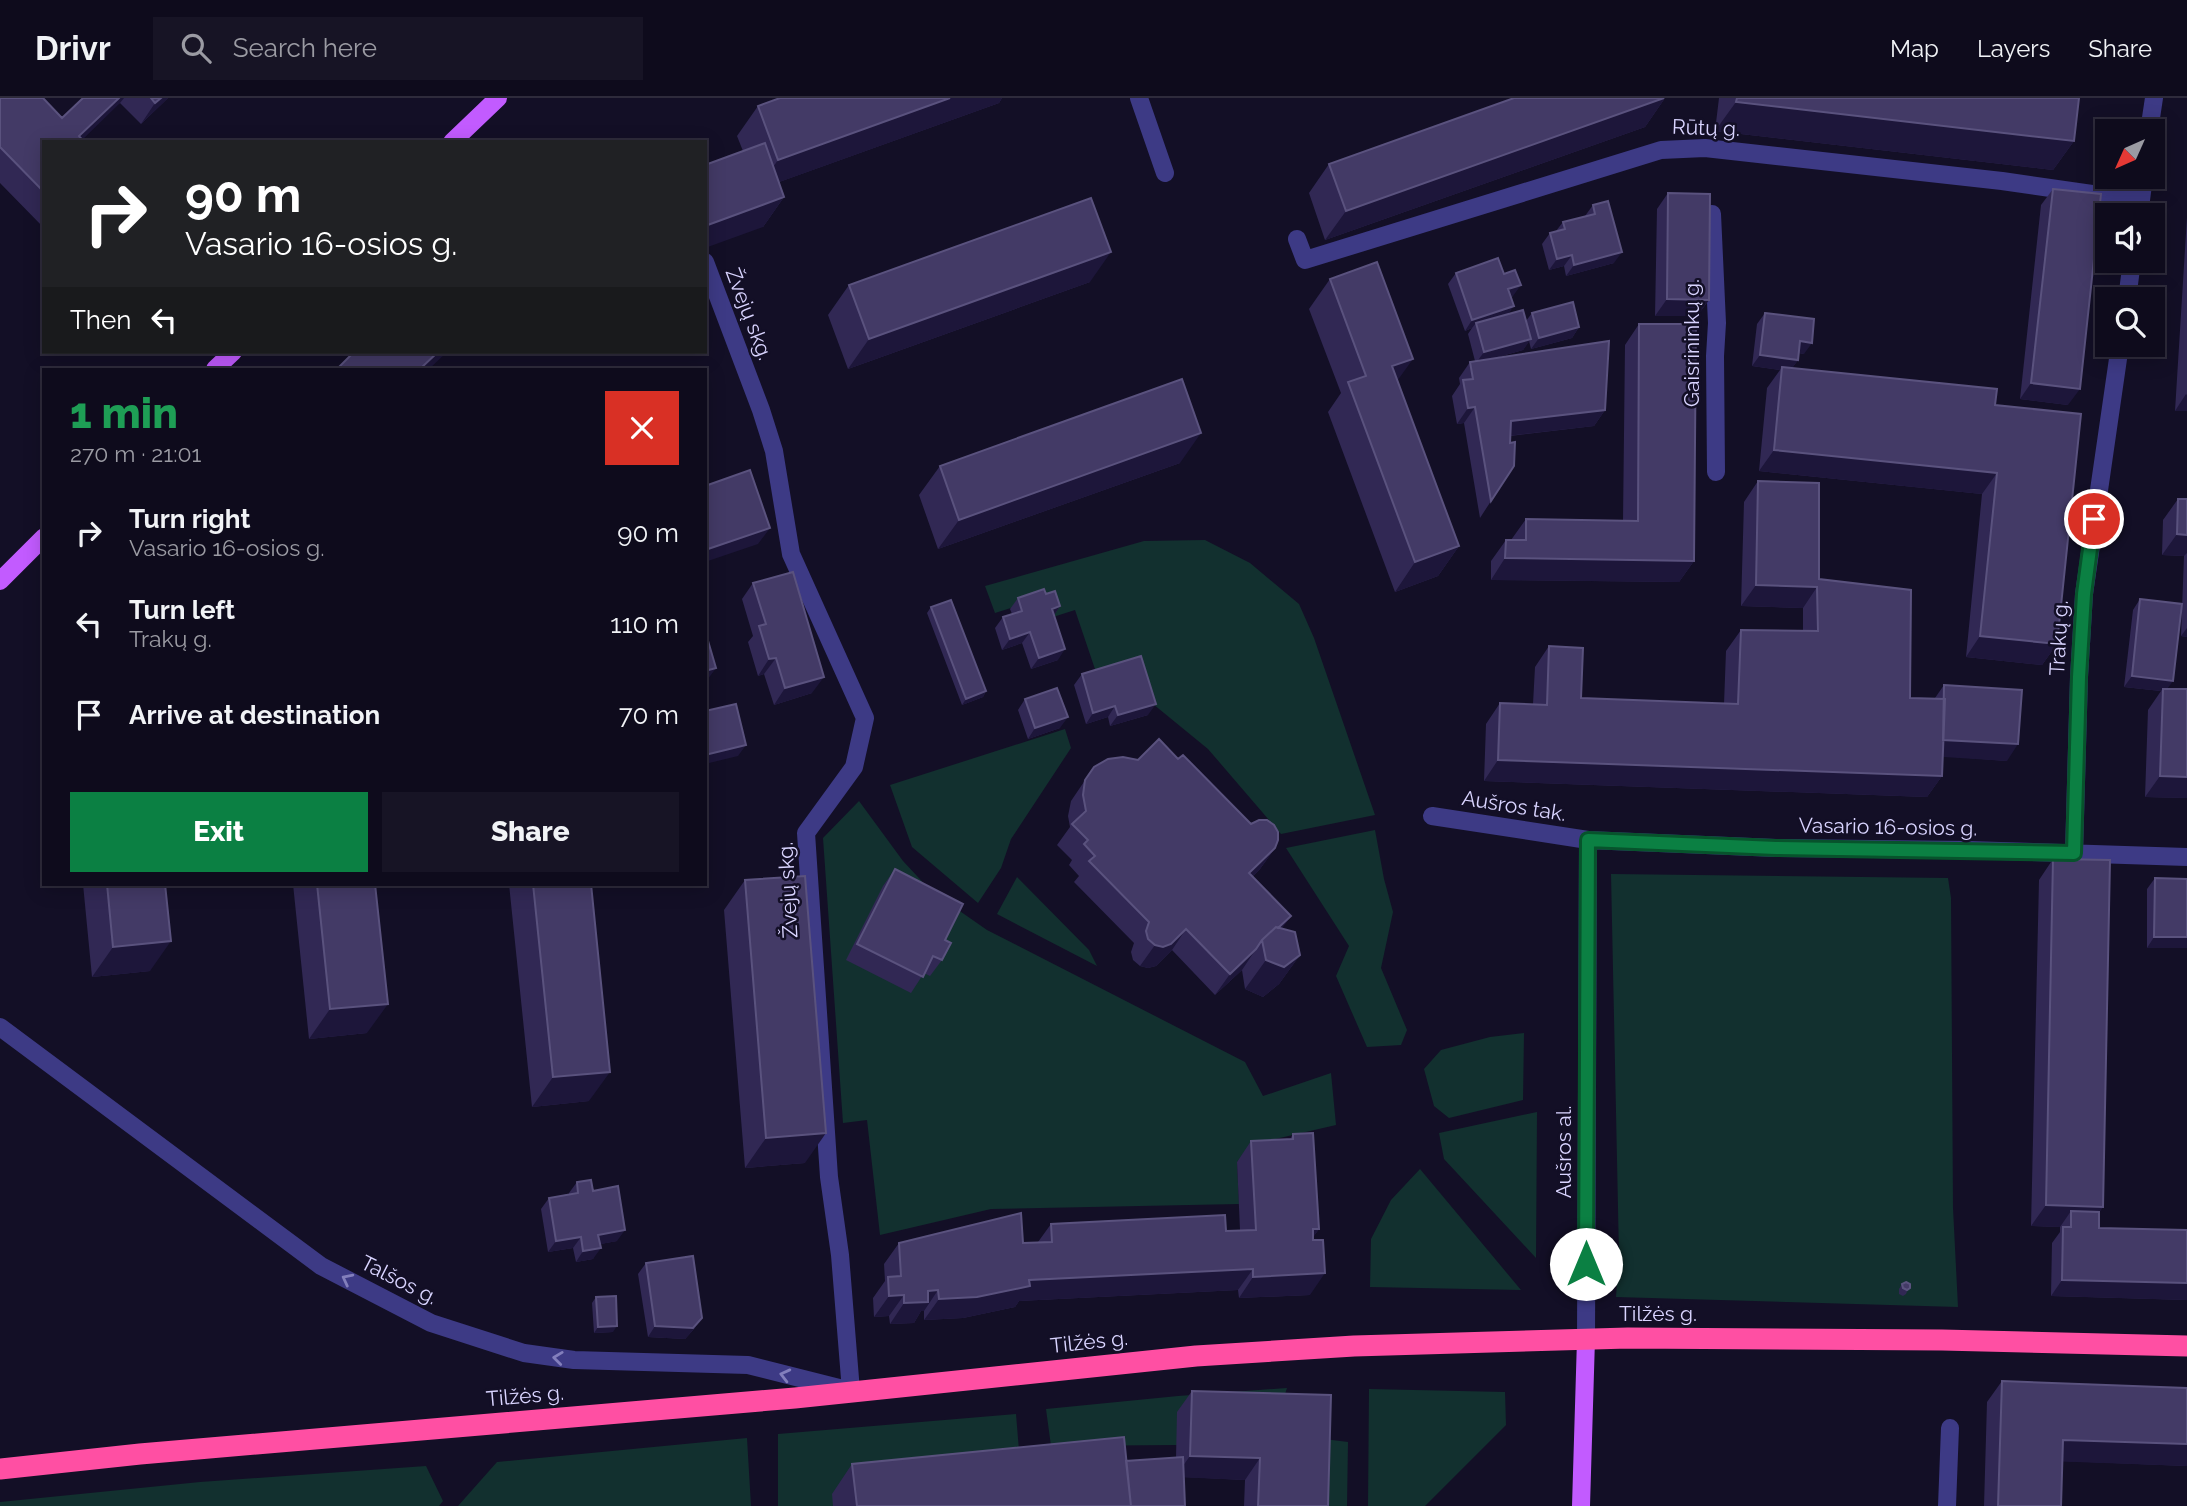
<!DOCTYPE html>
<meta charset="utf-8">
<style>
:root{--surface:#0e0b1c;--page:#171425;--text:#f1f3f6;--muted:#9b9ba3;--line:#2e2b3b;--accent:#0b8043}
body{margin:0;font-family:Raleway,sans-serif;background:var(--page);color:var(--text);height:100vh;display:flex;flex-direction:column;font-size:26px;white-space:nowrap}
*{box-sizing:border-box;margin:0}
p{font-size:23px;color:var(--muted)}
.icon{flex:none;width:38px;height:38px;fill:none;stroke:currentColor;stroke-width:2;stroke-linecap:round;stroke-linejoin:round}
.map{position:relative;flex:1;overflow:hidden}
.side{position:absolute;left:42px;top:270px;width:665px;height:518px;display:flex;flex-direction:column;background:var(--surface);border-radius:0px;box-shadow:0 4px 18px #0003,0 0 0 2px var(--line)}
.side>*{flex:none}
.guide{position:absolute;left:42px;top:42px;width:665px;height:214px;border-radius:0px;box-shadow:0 4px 18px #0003,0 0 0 2px var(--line);background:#202124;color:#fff;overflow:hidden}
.needle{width:46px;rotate:225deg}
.fabs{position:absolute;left:2095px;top:21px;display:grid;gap:14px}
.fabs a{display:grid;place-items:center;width:70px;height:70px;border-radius:0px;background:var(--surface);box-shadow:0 4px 18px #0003,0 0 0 2px var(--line);font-size:35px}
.pin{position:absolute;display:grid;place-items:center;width:60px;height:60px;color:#fff;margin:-30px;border:4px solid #fff;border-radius:50%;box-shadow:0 2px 7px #0007}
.me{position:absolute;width:77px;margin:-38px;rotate:0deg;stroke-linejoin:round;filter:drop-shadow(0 0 5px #0008)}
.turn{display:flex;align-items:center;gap:24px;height:147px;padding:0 28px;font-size:32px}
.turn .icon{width:91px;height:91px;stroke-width:2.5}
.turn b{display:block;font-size:49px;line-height:60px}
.then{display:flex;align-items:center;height:66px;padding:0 28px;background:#0003;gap:14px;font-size:26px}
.round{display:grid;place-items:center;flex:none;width:74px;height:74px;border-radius:0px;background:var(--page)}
.head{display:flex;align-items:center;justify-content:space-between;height:119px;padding:0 28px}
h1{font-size:42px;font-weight:800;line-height:52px;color:#1e9e55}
.primary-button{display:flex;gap:14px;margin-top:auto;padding:14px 28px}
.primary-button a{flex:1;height:80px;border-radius:0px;background:var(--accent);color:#fff;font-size:28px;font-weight:800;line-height:80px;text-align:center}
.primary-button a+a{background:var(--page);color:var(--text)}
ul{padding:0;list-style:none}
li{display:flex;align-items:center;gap:21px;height:91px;padding:0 28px}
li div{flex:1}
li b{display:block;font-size:26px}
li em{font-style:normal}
header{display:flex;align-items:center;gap:42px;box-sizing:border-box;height:98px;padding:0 35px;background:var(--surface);border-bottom:2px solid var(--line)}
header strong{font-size:33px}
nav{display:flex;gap:38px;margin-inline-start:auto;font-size:24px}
.search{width:490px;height:63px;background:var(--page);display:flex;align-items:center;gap:18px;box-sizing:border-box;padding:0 24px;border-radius:0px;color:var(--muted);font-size:26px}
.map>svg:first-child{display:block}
.green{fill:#12302f}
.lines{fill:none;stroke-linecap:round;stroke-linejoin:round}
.minor{stroke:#3d3a85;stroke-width:18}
.major{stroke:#c25bff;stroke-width:18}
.highway{stroke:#ff4fa3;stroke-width:21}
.wall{fill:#312854}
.shaded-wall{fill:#1d163a}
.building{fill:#433a66;stroke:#5a527e;stroke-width:2}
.oneway{stroke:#837fbc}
.route-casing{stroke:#07532c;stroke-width:18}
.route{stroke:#0b8043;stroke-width:12}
.labels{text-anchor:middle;stroke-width:5;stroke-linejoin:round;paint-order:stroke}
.street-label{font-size:21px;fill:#d9d4ff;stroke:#130f26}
</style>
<header>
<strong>Drivr</strong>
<div class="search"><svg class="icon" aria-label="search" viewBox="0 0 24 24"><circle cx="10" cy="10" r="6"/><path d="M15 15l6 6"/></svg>Search here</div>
<nav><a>Map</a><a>Layers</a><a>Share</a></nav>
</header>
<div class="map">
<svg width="2187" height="1408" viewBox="0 0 2187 1408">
<rect width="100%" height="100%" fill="#130f26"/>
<!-- green -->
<path class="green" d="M1205 442 1250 465 1299 506 1314 540 1375 717 1281 736 1208 651 1142 597 1098 580 1075 512 1053 519 1036 502 995 515 985 488 1144 443Z
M1065 631 1071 650 1011 741 1001 770 978 805 912 749 890 687Z
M859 703 903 763 931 793 987 832 1245 964 1263 998 1331 975 1336 1027 1250 1047 1237 1064 1239 1106 991 1111 880 1137 867 1022 843 1025 823 740Z
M1375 732 1384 781 1393 814 1381 870 1407 932 1401 947 1367 949 1336 878 1349 848 1286 750Z
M1611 776 1948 780 1951 800 1953 1110 1958 1209 1616 1199 1619 1157Z
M1017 779 1089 852 1097 868 997 816Z
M1524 935 1523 1002 1449 1020 1434 1008 1424 971 1441 952 1490 939Z
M1537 1014 1536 1160 1444 1061 1439 1035Z
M1420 1071 1521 1192 1370 1189 1371 1141 1391 1102Z
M1287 1290 1278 1317 1176 1347 1051 1348 1046 1311 1178 1298Z
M1369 1291 1505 1294 1506 1327 1425 1408H1368Z
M1016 1316 1021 1377 833 1408H778V1336Z
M747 1340 751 1408H458L497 1364Z
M1316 1340 1348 1344 1347 1408H1314Z
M426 1368 443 1403 439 1408H0V1404L200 1384Z"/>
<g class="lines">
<!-- minor -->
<path class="minor" d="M1139 0 1165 75
M2149 33 2154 0
M1712 116 1717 225 1715 258 1716 374
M2139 117 2144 79
M1297 141 1305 162 1661 52 1705 50 2002 83 2141 103
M2127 201 2132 163
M1432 718 1588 742 1776 750 1968 752 2187 759
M2074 755 2079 579 2084 496 2120 247
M0 929 321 1168 431 1225 524 1255 574 1262 748 1267 851 1293 840 1157 829 1079 806 735 854 669 865 620 791 456 774 353 761 312 705 164
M1586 1241 1588 742
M1947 1408 1950 1330"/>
<!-- major -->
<path class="major" d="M452 44 498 0
M215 271 233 254
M0 483 44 439
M1581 1408 1586 1241"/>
<!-- highway -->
<path class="highway" d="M0 1371 140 1356 795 1300 1196 1258 1354 1248 1628 1240 1942 1242 2187 1248"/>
</g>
<!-- wall -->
<path class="wall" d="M0 0 62 20 83 0H168L141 26 120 5 44 44V130L0 85Z
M780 0H1002L999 5 779 84 784 99 763 129 743 53 737 38 758 8Z
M1514 0H1665L1645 29 1325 142 1309 95 1329 66Z
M1719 0H2079L2074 43 2053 72 1715 33Z
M2053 91 2068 307 2020 301 2041 107Z
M1668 95 1709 202 1697 218H1655L1657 111Z
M1593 107 1614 165 1566 178 1564 168 1549 172 1542 146 1550 135 1556 133 1563 124 1585 118Z
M2187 119V313H2175Z
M1456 175 1504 176 1513 198 1511 199 1508 216 1526 223 1532 215 1579 229 1572 240 1531 251 1529 243 1523 252 1491 261 1605 312 1594 328 1510 338 1491 403 1480 420 1464 325 1457 326 1452 298 1460 286 1459 280 1470 264 1475 263 1468 236 1472 230 1465 233 1448 186Z
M1330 181 1397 283 1459 448 1438 478 1395 494 1328 314 1341 295 1309 211Z
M1090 184 848 271 828 217 849 187Z
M1765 215 1804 256 1799 255 1798 262 1792 270 1995 307 2057 546 2042 567 1966 559 1982 396 1759 373 1767 290 1780 272 1752 268 1757 226Z
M1639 226 1694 463 1679 484 1491 482V463L1506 442H1511L1526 421 1623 423 1625 247Z
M1180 365 938 451 919 397 940 368Z
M1758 383 1819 481 1910 600H1935L1944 587 2007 663 1942 658V678L1927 699 1484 683 1486 626 1500 605 1533 606 1535 569 1549 548 1581 600 1724 606 1726 553 1741 532 1803 533V510L1741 508 1744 404Z
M2178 401H2187V539L2181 538 2184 458 2162 457 2163 422Z
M753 485 812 595 774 607 764 576 758 578 748 544 753 538 742 501Z
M1046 496 1060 508 1054 517 1058 562 1031 571 1022 545 1002 552 995 530 1003 519 1012 516 1010 511 1018 500Z
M2140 501 2168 591 2187 700 2145 699 2148 612 2161 593 2124 589 2133 512Z
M931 509 986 593 983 599 962 607 927 515Z
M1082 576 1148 617 1110 628 1108 619 1086 626 1074 587Z
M1025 601 1060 630 1028 641 1018 612Z
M1178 661 1275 750 1260 771 1253 778 1282 831 1300 857 1279 886 1263 899 1245 891 1242 872 1215 897 1172 852 1156 868 1148 870 1140 868 1133 862 1131 854 1134 845 1074 784 1079 778 1069 767 1072 762 1057 747 1070 729 1068 718 1071 703 1094 669 1138 662Z
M2053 761 2103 1109 2099 1114V1130L2187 1132V1202L2051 1198 2052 1145 2060 1134V1129L2031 1128 2039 782Z
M895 771 945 842 942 862 930 878 924 875 911 895 846 862 883 788Z
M2155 780 2187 850H2147V791Z
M745 782 805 1065 745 1070 724 812Z
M83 786H165L150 873 92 879Z
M293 786H375L367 935 309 941Z
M509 786H591L589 1003 532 1009Z
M1293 1036 1319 1131 1313 1139 1310 1197 1239 1200 1238 1192 1019 1203 1015 1209 963 1220 924 1222V1213H921L914 1225 890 1226 889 1218 874 1219 873 1200 885 1183 884 1166 899 1145 1038 1144 1051 1126 1226 1133 1240 1132 1237 1064 1251 1043 1290 1041Z
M577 1084 593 1093 617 1143 600 1146 593 1161 576 1164 573 1150 548 1154 541 1111 549 1100 569 1096V1095Z
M646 1165 702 1220 694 1231 685 1241 648 1239 638 1176Z
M1902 1186H1910L1906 1196 1903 1198 1899 1196V1191Z
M596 1199 613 1234 594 1235 592 1205Z
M2002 1283 2187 1368 2062 1363 2061 1408H1984L1987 1304Z
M1192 1293 1328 1408H1244L1245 1382 1184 1379 1185 1408H833L832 1396 852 1366 1126 1363 1176 1360 1177 1314Z"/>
<!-- shaded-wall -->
<path class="shaded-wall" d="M119 0H124L120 5 80 44 79 38Z
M161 0H168L141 26 155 5Z
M950 0H1002L999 5 757 92 778 62Z
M1664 0H1665L1645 29 1325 142 1346 113Z
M1736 4 2074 43 2053 72 1715 33Z
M784 99 763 129 705 150V128Z
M1111 154 1090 184 848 271 869 241Z
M1622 154 1614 165 1566 178 1574 167Z
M1572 157 1564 168 1549 172 1557 161Z
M1521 187 1513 198 1500 202 1508 191Z
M1667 201 1709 202 1697 218H1655Z
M1514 208 1506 219 1476 225 1472 230 1465 233 1472 222Z
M1579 229 1572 240 1531 251 1539 240Z
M1531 241 1523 252 1476 265 1484 254Z
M1800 243 1812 245 1804 256 1793 254Z
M438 254H447L429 271H420Z
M1760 257 1798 262 1790 273 1782 269 1780 272 1752 268Z
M1413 261 1392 290V268Z
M2031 285 2080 291 2068 307 2020 301Z
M2186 296 2187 297V313H2175Z
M1475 309 1464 325 1457 326 1468 310Z
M1605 312 1594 328 1499 339 1511 323Z
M1201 335 1180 365 938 451 959 422Z
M1774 352 1997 375 1982 396 1759 373Z
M770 430 758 446 705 464V452Z
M2177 436 2187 437V455L2184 458 2162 457Z
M1459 448 1438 478 1395 494 1415 464Z
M1505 460 1694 463 1679 484 1491 482Z
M1756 487 1817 489 1803 510 1741 508Z
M1060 508 1053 519 1052 511Z
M2187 530V539L2181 538Z
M1030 534 1022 545 1002 552 1010 541Z
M1980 538 2057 546 2042 567 1966 559Z
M1065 551 1058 562 1031 571 1039 560Z
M776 560 764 576 758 578 769 561Z
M716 570 708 581 705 582V573Z
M2132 578 2173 583 2165 594 2163 591 2161 593 2124 589Z
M824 579 812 595 774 607 785 590Z
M986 593 983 599 962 607 966 601Z
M1156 606 1148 617 1110 628 1118 617Z
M1115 608 1108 619 1086 626 1093 615Z
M1068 619 1060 630 1028 641 1035 630Z
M1940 641 2018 646 2007 663 1928 658Z
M746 647 738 658 705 666V657Z
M1498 662 1942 678 1927 699 1484 683Z
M2160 678 2187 679V700L2145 699Z
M1275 750 1260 771 1235 796 1249 775Z
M1291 818 1276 839 1263 845Z
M1186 831 1172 852 1156 868 1148 870 1140 868 1155 847Z
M2154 839H2187V850H2147Z
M171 843 150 873 92 879 113 849Z
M1256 851 1242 872 1215 897 1230 876Z
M1300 857 1279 886 1263 899 1245 891 1266 862Z
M388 906 367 935 309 941 330 911Z
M610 974 589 1003 532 1009 553 979Z
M826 1035 805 1065 745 1070 766 1040Z
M2046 1107 2103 1109 2088 1130 2071 1113 2060 1129 2031 1128Z
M1313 1131H1319L1304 1152Z
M625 1132 617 1143 591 1148 598 1137Z
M581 1139 573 1150 548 1154 556 1143Z
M601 1150 593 1161 576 1164 583 1153Z
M1253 1171 1238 1192 1019 1203 1015 1209 963 1220 924 1222 939 1201 1029 1182Z
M1325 1175 1310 1197 1239 1200 1253 1179Z
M2062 1182 2187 1185V1202L2051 1198Z
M938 1192 924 1213H921L914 1225 890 1226 904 1205 928 1193Z
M904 1197 889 1218 874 1219 889 1198Z
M702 1220 694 1231 685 1241 648 1239 655 1228Z
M617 1228 613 1234 594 1235 598 1229Z
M2063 1342 2187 1346V1368L2048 1363Z
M1190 1358 1260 1360 1245 1382 1175 1379Z"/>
<!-- building -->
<path class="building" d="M0 0H43L62 20 83 0H119L79 38 84 44H44V94L0 49Z
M151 0H161L155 5Z
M780 0H950L778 62 758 8Z
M1514 0H1664L1346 113 1329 66Z
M1737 0H2079L2074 43 1736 4Z
M765 45 784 99 705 128V67Z
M2053 91 2101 96 2080 291 2031 285Z
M1668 95 1710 96 1709 202 1667 201Z
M1091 100 1111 154 869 241 849 187Z
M1608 103 1622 154 1574 167 1572 157 1557 161 1550 135 1565 131 1563 124 1595 116 1593 107Z
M1498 160 1504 176 1515 172 1521 187 1508 191 1514 208 1472 222 1456 175Z
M1377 164 1413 261 1392 268 1459 448 1415 464 1348 284 1366 278 1330 181Z
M1573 204 1579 229 1539 240 1532 215Z
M1523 212 1531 241 1484 254 1476 225Z
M1765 215 1814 221 1812 245 1800 243 1798 262 1760 257Z
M1639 226H1696L1694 463 1505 460 1506 442H1526V421L1638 423Z
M1609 243 1605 312 1511 323 1510 345 1515 344 1514 368 1491 403 1475 309 1468 310 1463 282 1473 281 1470 264Z
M354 254H438L420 271H337Z
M1782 269 1997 291 1995 307 2081 316 2057 546 1980 538 1997 375 1774 352Z
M1182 281 1201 335 959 422 940 368Z
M750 372 770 430 705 452V388Z
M1758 383 1819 385V481L1911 492 1910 600 1945 601 1942 678 1498 662 1500 605 1547 607 1549 548 1583 550 1581 600 1738 606 1741 532 1818 533 1817 489 1756 487Z
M2178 401H2187V437L2177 436Z
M793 474 824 579 785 590 776 560 769 561 759 528 766 526 753 485Z
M1044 491 1046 496 1055 493 1060 508 1052 511 1065 551 1039 560 1030 534 1010 541 1003 519 1022 513 1018 500Z
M2140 501 2182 506 2173 583 2132 578Z
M951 502 986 593 966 601 931 509Z
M705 536H706L716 570 705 573Z
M1141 558 1156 606 1118 617 1115 608 1093 615 1082 576Z
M1944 587 2022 592 2018 646 1943 642Z
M1057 590 1068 619 1035 630 1025 601Z
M2163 591H2187V679L2160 678Z
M736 606 746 647 705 657V613Z
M1159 641 1178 661 1183 657 1251 726 1259 722H1267L1274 727 1278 734V742L1275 750 1249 775 1291 818 1278 830 1276 829 1262 842 1256 851 1230 876 1186 831 1171 846 1163 849 1155 847 1148 841 1146 833 1149 824 1089 763 1095 758 1084 746 1088 742 1072 726 1086 713 1083 697 1085 682 1094 669 1108 661 1123 659 1138 662Z
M2053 761 2110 762 2103 1109 2046 1107Z
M895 771 963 806 945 842 951 845 942 862 933 858 923 879 857 846Z
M805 778 826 1035 766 1040 745 782Z
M2155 780 2187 781V839H2154Z
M107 786H165L171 843 113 849Z
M317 786H375L388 906 330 911Z
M533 786H591L610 974 553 979Z
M1276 829 1295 834 1300 857 1284 869 1266 862 1262 842Z
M1313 1035 1319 1131H1313V1142H1323L1325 1175 1253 1179V1171L1029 1182 1030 1188 977 1199 939 1201 938 1192 928 1193V1204L904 1205V1197L889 1198 888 1179 901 1178 899 1145 1021 1115 1023 1145 1052 1144 1051 1126 1225 1117 1226 1133 1256 1132 1251 1043 1293 1041V1036Z
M591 1082 593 1093 618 1088 625 1132 598 1137 601 1150 583 1153 581 1139 556 1143 549 1100 578 1095 577 1084Z
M2071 1113 2099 1114V1130L2187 1132V1185L2062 1182 2063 1129H2071Z
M693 1158 702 1220 693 1230 655 1228 646 1165Z
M1906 1184 1910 1186V1190L1907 1192 1903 1190 1902 1186Z
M616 1198 617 1228 598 1229 596 1199Z
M2002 1283 2187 1290V1346L2063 1342 2061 1408H1998Z
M1192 1293 1331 1297 1328 1408H1258L1260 1360 1190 1358Z
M1124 1339 1131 1408H857L852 1366Z
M1183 1359 1185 1408H1131L1126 1363Z"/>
<!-- one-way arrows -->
<defs><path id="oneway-chevron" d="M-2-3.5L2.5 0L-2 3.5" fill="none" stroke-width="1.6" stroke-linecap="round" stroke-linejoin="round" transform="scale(1.75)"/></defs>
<g class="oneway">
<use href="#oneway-chevron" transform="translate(347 1181) rotate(-153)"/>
<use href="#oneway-chevron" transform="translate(558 1260) rotate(-173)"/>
<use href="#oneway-chevron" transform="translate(785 1277) rotate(-166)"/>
</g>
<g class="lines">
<defs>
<path id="route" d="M1586 1166 1588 742 1776 750 2074 755 2079 579 2084 496 2094 421"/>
</defs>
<!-- route casing -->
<use href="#route" class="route-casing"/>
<!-- route -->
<use href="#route" class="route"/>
</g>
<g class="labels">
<!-- street labels -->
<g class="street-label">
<text transform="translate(1706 30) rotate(2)" y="7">Rūtų g.</text>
<text transform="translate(749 216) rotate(69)" y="7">Žvejų skg.</text>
<text transform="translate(1692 245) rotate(-90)" y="7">Gaisrininkų g.</text>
<text transform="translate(2059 540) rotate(-87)" y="7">Trakų g.</text>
<text transform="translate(1514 708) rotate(9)" y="7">Aušros tak.</text>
<text transform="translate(1888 729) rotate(1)" y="7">Vasario 16-osios g.</text>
<text transform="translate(788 792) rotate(-93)" y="7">Žvejų skg.</text>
<text transform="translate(1564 1054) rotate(-90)" y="7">Aušros al.</text>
<text transform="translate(399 1182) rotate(27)" y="7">Talšos g.</text>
<text x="1658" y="1223">Tilžės g.</text>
<text transform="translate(1089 1244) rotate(-6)" y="7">Tilžės g.</text>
<text transform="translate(525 1298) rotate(-5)" y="7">Tilžės g.</text>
</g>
</g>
</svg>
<div class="fabs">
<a><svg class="needle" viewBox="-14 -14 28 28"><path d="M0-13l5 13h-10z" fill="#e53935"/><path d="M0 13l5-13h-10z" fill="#9b9ba3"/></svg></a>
<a><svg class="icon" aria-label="sound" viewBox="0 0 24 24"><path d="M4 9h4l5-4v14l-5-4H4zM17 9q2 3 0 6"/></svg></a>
<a><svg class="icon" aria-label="search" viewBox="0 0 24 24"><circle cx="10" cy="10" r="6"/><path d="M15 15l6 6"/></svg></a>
</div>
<div class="pin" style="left:2094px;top:421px;background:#d93025"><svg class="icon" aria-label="arrive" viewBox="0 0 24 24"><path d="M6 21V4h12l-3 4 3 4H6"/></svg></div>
<svg class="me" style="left:1586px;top:1166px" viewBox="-20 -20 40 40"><circle r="19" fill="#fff"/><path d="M0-13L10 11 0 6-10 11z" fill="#0b8043"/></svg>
<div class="guide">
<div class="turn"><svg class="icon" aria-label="right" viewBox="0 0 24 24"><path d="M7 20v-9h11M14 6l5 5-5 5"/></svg><div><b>90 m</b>Vasario 16-osios g.</div></div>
<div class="then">Then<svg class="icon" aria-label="left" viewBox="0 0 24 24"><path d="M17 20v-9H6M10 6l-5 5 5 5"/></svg></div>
</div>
<section class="side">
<div class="head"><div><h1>1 min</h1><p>270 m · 21:01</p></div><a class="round" style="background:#d93025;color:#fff"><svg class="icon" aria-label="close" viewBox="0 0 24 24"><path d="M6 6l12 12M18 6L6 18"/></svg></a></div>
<ul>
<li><svg class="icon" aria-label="right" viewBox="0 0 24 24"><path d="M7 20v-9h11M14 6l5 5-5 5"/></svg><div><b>Turn right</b><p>Vasario 16-osios g.</p></div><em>90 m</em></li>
<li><svg class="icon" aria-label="left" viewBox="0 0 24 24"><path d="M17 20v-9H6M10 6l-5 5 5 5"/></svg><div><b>Turn left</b><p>Trakų g.</p></div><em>110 m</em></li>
<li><svg class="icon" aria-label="arrive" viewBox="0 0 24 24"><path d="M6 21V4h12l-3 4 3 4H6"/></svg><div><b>Arrive at destination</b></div><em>70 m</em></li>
</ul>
<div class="primary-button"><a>Exit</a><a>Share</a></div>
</section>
</div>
